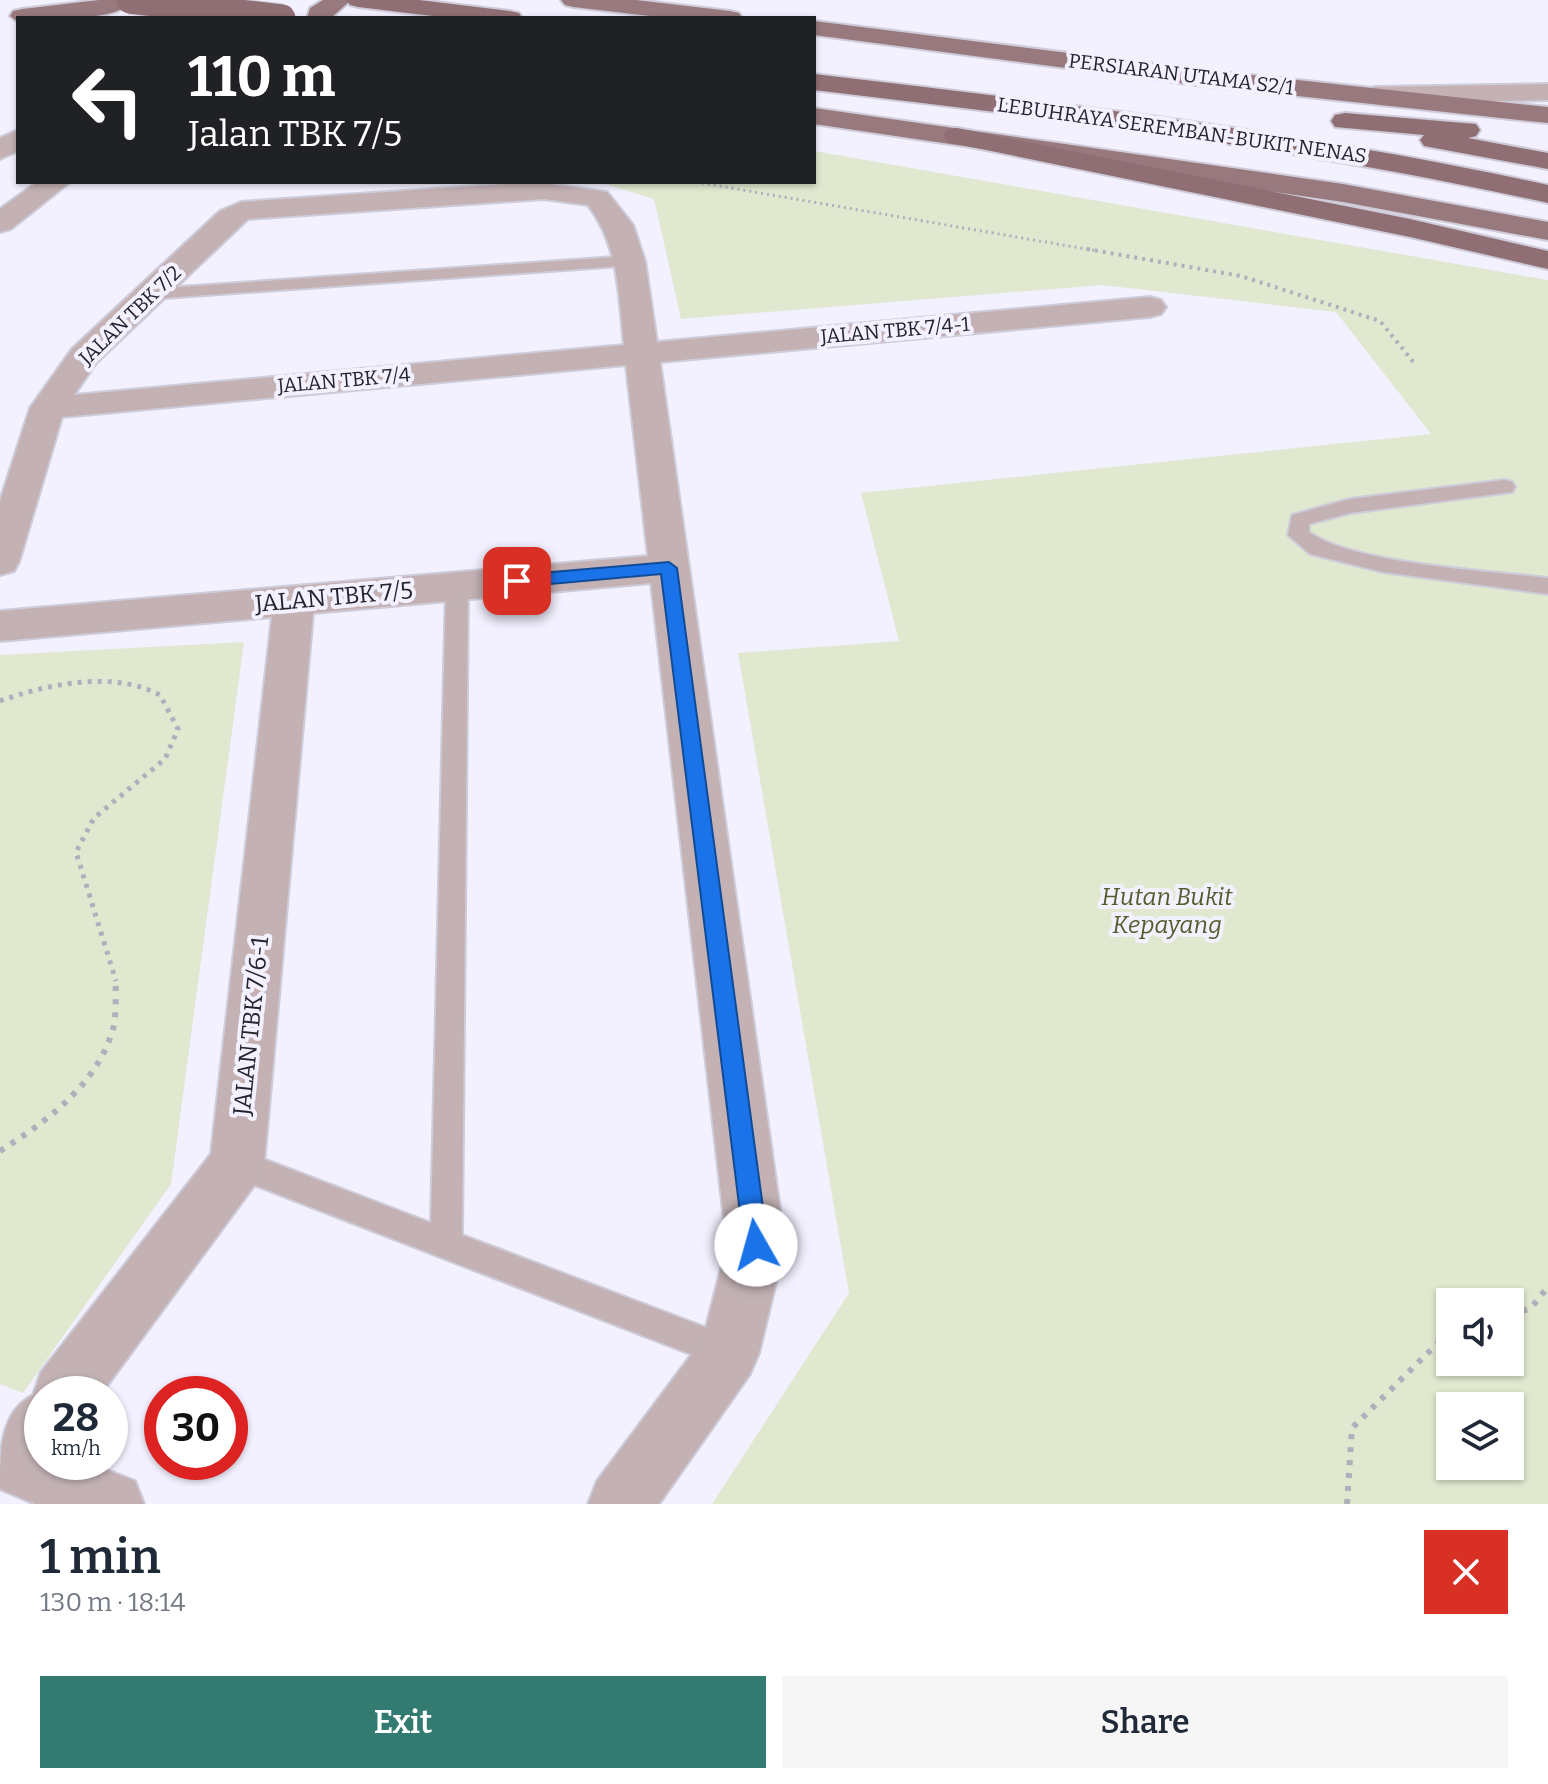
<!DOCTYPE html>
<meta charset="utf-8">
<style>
:root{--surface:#fff;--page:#f6f6f7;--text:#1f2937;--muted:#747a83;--accent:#337a71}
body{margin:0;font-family:Bitter,serif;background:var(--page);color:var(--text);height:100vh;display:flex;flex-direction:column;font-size:30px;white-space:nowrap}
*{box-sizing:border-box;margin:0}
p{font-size:26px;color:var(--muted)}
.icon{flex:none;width:44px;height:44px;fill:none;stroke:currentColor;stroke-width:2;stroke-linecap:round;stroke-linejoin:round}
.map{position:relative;height:1504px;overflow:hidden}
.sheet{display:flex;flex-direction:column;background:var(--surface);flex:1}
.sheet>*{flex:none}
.hud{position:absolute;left:16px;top:16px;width:800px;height:168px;border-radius:0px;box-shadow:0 2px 6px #0004;background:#202124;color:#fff;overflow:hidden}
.tools{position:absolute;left:1436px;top:1288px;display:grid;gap:16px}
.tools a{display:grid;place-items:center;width:88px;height:88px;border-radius:0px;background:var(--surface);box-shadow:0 2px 6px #0004;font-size:40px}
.speed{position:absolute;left:24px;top:1376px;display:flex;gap:16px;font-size:40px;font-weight:700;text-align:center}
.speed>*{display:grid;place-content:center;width:104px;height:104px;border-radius:50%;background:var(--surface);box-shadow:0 2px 6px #0004;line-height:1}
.speed small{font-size:20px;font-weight:400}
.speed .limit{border:12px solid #d22;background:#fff;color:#111}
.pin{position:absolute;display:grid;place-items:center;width:68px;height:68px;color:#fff;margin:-34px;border-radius:16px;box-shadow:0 4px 12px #0006}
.me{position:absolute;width:88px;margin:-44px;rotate:353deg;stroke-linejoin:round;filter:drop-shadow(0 0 6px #0008)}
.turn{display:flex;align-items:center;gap:28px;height:168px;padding:0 40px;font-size:36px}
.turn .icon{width:104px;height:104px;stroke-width:2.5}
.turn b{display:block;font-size:56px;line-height:68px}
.round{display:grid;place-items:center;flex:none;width:84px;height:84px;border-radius:0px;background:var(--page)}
.summary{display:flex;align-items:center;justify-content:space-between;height:136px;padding:0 40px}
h1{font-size:48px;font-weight:600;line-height:60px}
.button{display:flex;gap:16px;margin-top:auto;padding:16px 40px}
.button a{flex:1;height:92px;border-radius:0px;background:var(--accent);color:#fff;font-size:32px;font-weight:600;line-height:92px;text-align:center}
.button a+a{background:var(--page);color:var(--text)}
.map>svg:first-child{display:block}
.green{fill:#e0e8cf;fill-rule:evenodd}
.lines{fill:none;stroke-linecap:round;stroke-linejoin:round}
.service-casing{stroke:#ceccd9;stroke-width:4}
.minor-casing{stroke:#ceccd9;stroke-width:4}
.tertiary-casing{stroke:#ceccd9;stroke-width:4}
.primary-casing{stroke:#ceccd9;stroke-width:4}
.trunk-casing{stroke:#ceccd9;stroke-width:4}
.path-far3{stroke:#b1afbc;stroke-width:3;stroke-dasharray:2 4;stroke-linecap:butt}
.path-far2{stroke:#b1afbc;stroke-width:4;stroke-dasharray:3 5;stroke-linecap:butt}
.path-far1{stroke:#b1afbc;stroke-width:5;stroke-dasharray:4 6;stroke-linecap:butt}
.path{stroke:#b1afbc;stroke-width:6;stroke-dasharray:5 8;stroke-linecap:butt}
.service{fill:#c3b1b4;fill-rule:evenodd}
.minor{fill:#c3b1b4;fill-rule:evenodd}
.tertiary{fill:#c3b1b4;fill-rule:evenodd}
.primary{fill:#98797e;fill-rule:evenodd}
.trunk{fill:#906f74;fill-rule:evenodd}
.trunk-bridge-casing{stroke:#ceccd9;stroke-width:29;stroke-linecap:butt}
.trunk-bridge{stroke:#906f74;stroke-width:27}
.route{fill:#1a73e8;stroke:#114b97;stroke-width:2}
.labels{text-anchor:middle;stroke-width:8;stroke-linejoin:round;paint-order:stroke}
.far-street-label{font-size:20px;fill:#25232c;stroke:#f3f1ff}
.street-label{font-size:24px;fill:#25232c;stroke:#f3f1ff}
.park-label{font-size:24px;font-style:italic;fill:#515d2a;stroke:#f3f1ff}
</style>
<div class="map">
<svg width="1548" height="1504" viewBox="0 0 1548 1504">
<rect width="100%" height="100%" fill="#f3f1ff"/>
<!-- green -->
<path class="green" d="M814 151 1548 280V1504H712L849 1293 738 653 899 641 861 493 1431 434 1336 312 1102 285 681 319 654 199 599 182H814ZM1450 1302H1510V1362H1450ZM1450 1406H1510V1466H1450Z
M244 642 171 1184 23 1393 0 1384V655Z"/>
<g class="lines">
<defs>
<path id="service" d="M630 256 636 257 638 261 636 265 150 299 141 294 150 289Z
M1505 480 1512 482 1515 487 1512 492 1350 513 1309 524V532C1353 564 1489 571 1548 578V594L1383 572 1310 554 1288 535 1292 515 1350 499Z
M457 578 465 581 468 586 462 1235 741 1341 745 1353 741 1365 729 1369 226 1174 222 1164 226 1154 237 1149 431 1223 446 586 449 581Z"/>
<path id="minor" d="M1548 84V100L1375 103 1366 101 1362 95 1366 89 1375 87Z
M534 182 607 192 633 225 645 261 657 342 1150 297 1161 300 1166 307 1161 314 1150 317 660 362 785 1245 759 1353 750 1374 659 1504H588L597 1481 703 1339 727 1245 651 583 313 613 264 1164 256 1183 101 1394H42V1462H87L135 1481 144 1504H35L0 1489C0 1451 0 1412 33 1395L41 1372 211 1154 272 617 0 641V611L648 556 626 365 62 417 19 562 14 571 0 575V501L30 408 72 349 220 211 241 202ZM544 199 588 205C620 248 618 294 624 345L74 395 96 363 248 219Z"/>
<path id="tertiary" d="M18 130V151L0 159V138Z
M37 182H70L11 229 0 232V209Z"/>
<path id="primary" d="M99 0H134C117 23 45 18 18 18V22L10 16 13 11 22 9Z
M323 0H351L331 18H307L310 8Z
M561 0H636L730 11 739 13 742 18H667L573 7 565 5Z
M814 21 1204 70 1548 107V123L1204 86 814 35Z
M814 108 1343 184 1548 222V240L1343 202 814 124Z"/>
<path id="trunk" d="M346 0H419L510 11 519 13 522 18H449L358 7 350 5Z
M814 74C1060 103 1306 132 1548 185V203C1306 149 1060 119 814 90Z
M1345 113 1476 124 1480 130 1476 136 1468 138 1548 153V169L1424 146 1420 140 1424 135 1335 127 1331 121 1335 115Z
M957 128 1410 219 1548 251V269L1410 237 947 142 943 136 947 130Z"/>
</defs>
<!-- service casing -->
<use href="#service" class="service-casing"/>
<!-- minor casing -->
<use href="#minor" class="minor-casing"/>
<!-- tertiary casing -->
<use href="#tertiary" class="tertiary-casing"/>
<!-- primary casing -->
<use href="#primary" class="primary-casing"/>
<!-- trunk casing -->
<use href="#trunk" class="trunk-casing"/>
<!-- path-far3 -->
<path class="path-far3" d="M696 182 1098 251"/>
<!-- path-far2 -->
<path class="path-far2" d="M1087 249 1241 276 1380 321 1415 364"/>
<!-- path-far1 -->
<path class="path-far1" d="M0 701C47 684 114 670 160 695L178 729 165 759 94 818 76 852 116 981"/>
<!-- path -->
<path class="path" d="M0 1151C46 1122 97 1085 113 1029 117 1014 115 995 116 979
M1510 1315 1531 1308 1548 1287
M1347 1504 1352 1428 1441 1340 1450 1337"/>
<!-- service -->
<use href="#service" class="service"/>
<!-- minor -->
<use href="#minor" class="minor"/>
<!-- tertiary -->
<use href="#tertiary" class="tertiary"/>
<!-- primary -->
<use href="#primary" class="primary"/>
<!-- trunk -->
<use href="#trunk" class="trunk"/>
<defs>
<path id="trunk-bridge" d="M130 0 282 18"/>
</defs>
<!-- trunk-bridge casing -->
<use href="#trunk-bridge" class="trunk-bridge-casing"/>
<!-- trunk-bridge -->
<use href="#trunk-bridge" class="trunk-bridge"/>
</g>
<!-- route -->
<path class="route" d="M669 562 677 568 768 1245 764 1253 756 1256 747 1253 744 1245 661 574 517 587 509 581 517 575Z"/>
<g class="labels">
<!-- far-street labels -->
<g class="far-street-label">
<text transform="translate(1181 74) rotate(7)" y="7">PERSIARAN UTAMA S2/1</text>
<text transform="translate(1182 130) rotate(8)" y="7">LEBUHRAYA SEREMBAN-BUKIT NENAS</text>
<text transform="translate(130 315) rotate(-44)" y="7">JALAN TBK 7/2</text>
<text transform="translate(895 330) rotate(-5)" y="7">JALAN TBK 7/4-1</text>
<text transform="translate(344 380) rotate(-5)" y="7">JALAN TBK 7/4</text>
</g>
<!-- street labels -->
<g class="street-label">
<text transform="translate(334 597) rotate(-5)" y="8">JALAN TBK 7/5</text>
<text transform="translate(251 1026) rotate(-84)" y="8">JALAN TBK 7/6-1</text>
</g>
<!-- park labels -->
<g class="park-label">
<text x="1167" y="905">Hutan Bukit<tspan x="1167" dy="28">Kepayang</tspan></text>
</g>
</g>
</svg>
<div class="tools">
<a><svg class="icon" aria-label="sound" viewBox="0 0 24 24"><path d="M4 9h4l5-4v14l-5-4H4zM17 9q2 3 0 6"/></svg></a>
<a><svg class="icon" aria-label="layers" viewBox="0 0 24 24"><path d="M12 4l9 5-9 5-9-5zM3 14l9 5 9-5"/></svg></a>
</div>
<div class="speed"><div>28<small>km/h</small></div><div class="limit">30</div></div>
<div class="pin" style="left:517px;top:581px;background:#d93025"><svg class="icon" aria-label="arrive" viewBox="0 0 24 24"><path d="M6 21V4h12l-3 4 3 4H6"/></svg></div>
<svg class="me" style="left:756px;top:1245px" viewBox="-20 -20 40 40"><circle r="19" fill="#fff"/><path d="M0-13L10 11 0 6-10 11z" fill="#1a73e8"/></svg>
<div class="hud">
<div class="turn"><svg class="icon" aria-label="left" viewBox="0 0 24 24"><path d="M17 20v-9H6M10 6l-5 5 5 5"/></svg><div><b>110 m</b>Jalan TBK 7/5</div></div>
</div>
</div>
<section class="sheet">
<div class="summary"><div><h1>1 min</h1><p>130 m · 18:14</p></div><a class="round" style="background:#d93025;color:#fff"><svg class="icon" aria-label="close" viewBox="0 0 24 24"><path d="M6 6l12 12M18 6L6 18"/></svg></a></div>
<div class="button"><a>Exit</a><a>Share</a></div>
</section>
